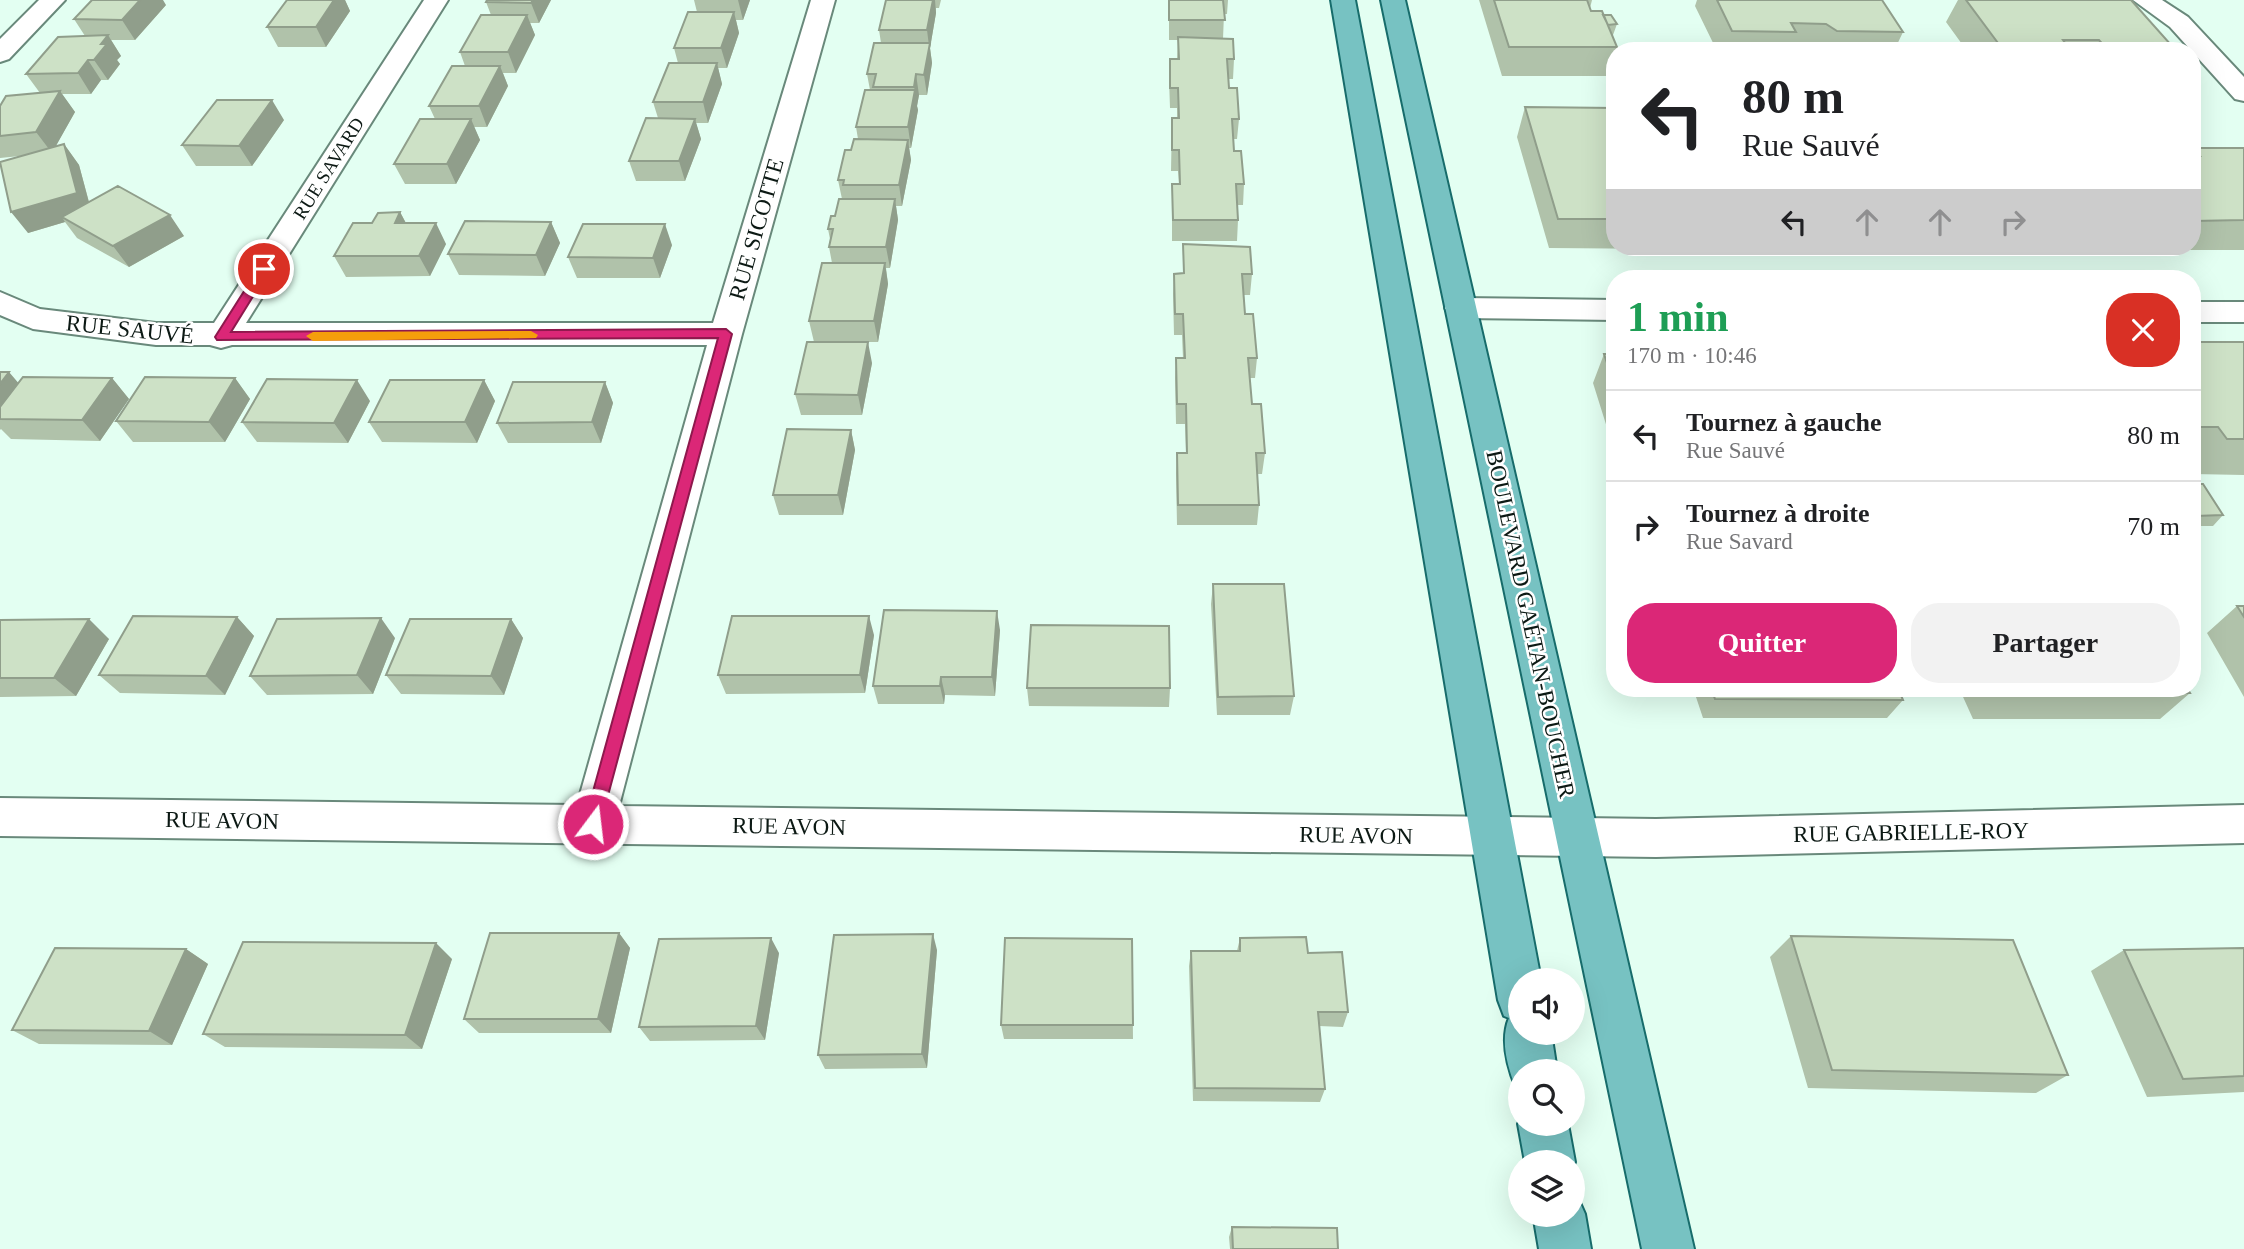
<!DOCTYPE html>
<html lang="fr">
<meta charset="utf-8">
<style>
:root{--surface:#fff;--page:#f2f2f2;--text:#202124;--muted:#757577;--line:#e0e0e0;--accent:#db2777}
body{margin:0;font-family:Georgia,serif;background:var(--page);color:var(--text);height:100vh;display:flex;flex-direction:column;font-size:26px;white-space:nowrap}
*{box-sizing:border-box;margin:0}
p{font-size:23px;color:var(--muted)}
.icon{flex:none;width:38px;height:38px;fill:none;stroke:currentColor;stroke-width:2;stroke-linecap:round;stroke-linejoin:round}
.map{position:relative;flex:1;overflow:hidden}
.details{position:absolute;left:1606px;top:270px;width:595px;height:427px;display:flex;flex-direction:column;background:var(--surface);border-radius:28px;box-shadow:0 7px 28px #0002}
.details>*{flex:none}
.top-card{position:absolute;left:1606px;top:42px;width:595px;height:214px;border-radius:28px;box-shadow:0 7px 28px #0002;background:#fff;color:var(--text);overflow:hidden}
.tools{position:absolute;left:1508px;top:968px;display:grid;gap:14px}
.tools a{display:grid;place-items:center;width:77px;height:77px;border-radius:50%;background:var(--surface);box-shadow:0 7px 28px #0002;font-size:35px}
.pin{position:absolute;display:grid;place-items:center;width:60px;height:60px;color:#fff;margin:-30px;border:4px solid #fff;border-radius:50%;box-shadow:0 2px 7px #0007}
.me{position:absolute;width:77px;margin:-38px;rotate:15deg;stroke-linejoin:round;filter:drop-shadow(0 0 5px #0008)}
.turn{display:flex;align-items:center;gap:24px;height:147px;padding:0 21px;font-size:32px}
.turn .icon{width:91px;height:91px;stroke-width:2.5}
.turn b{display:block;font-size:49px;line-height:60px}
.lanes{display:flex;align-items:center;height:66px;padding:0 21px;background:#0003;justify-content:center;gap:35px;direction:ltr}
.lanes .off{opacity:.35}
.round{display:grid;place-items:center;flex:none;width:74px;height:74px;border-radius:28px;background:var(--page)}
.overview{display:flex;align-items:center;justify-content:space-between;height:119px;padding:0 21px}
h1{font-size:42px;font-weight:600;line-height:52px;color:#1e9e55}
.action{display:flex;gap:14px;margin-top:auto;padding:14px 21px}
.action a{flex:1;height:80px;border-radius:28px;background:var(--accent);color:#fff;font-size:28px;font-weight:600;line-height:80px;text-align:center}
.action a+a{background:var(--page);color:var(--text)}
ul{padding:0;list-style:none}
li{display:flex;align-items:center;gap:21px;height:91px;padding:0 21px;border-top:2px solid var(--line)}
li div{flex:1}
li b{display:block;font-size:26px}
li em{font-style:normal}
.map>svg:first-child{display:block}
.lines{fill:none;stroke-linecap:round;stroke-linejoin:round}
.minor-casing{stroke:#69897b;stroke-width:4}
.major-casing{stroke:#176c6b;stroke-width:4}
.minor{fill:#fff;fill-rule:evenodd}
.major{fill:#77c2c2;fill-rule:evenodd}
.wall{fill:#b0c2aa}
.shaded-wall{fill:#909e8b}
.building{fill:#cde1c6;stroke:#909e8b;stroke-width:2}
.route{fill:#db2777;stroke:#8e194d;stroke-width:2}
.slow{fill:#f59e0b}
.labels{text-anchor:middle;stroke-width:5;stroke-linejoin:round;paint-order:stroke}
.far-street-label{font-size:19px;fill:#0c1914;stroke:#fff}
.street-label{font-size:23px;fill:#0c1914;stroke:#fff}
</style>
<div class="map">
<svg width="2244" height="1249" viewBox="0 0 2244 1249">
<rect width="100%" height="100%" fill="#e3fff2"/>
<g class="lines">
<defs>
<path id="minor" d="M39 0H65L9 59 0 62V39Z
M424 0H448L246 323H713L811 0H835L742 334 619 806 1656 819 2244 805V843L1656 857 0 836V798L577 805 707 345H232L221 348 210 345H156L33 329 0 315V292L40 309 156 323H214Z
M2133 0H2162L2188 17 2244 77V101L2235 99 2170 27Z
M1461 298 1615 300V320L1461 318 1450 315 1445 308 1450 301Z
M2193 302H2244V322H2193Z"/>
<path id="major" d="M1331 0H1355L1541 980H1521V1032H1551L1557 1071H1521V1090L1516 1088C1507 1066 1500 1040 1509 1018L1504 1016 1498 1000Z
M1381 0H1405L1694 1249H1642Z
M1521 1118V1124H1568L1575 1162 1573 1167V1162H1525L1518 1124Z
M1573 1194 1577 1196 1585 1214 1591 1249H1539L1533 1214H1573Z"/>
</defs>
<!-- minor casing -->
<use href="#minor" class="minor-casing"/>
<!-- major casing -->
<use href="#major" class="major-casing"/>
<!-- minor -->
<use href="#minor" class="minor"/>
<!-- major -->
<use href="#major" class="major"/>
</g>
<!-- wall -->
<path class="wall" d="M287 0H345L350 11 326 47H278L267 27Z
M487 0H551L539 23H530L535 35 516 73H503L508 86 487 127H474L480 140 456 184H405L394 164 435 119 429 106 465 66 460 52 491 15 486 2Z
M694 0H750L743 20H736L739 33 727 68H718L722 84 708 123H696L701 139 685 181H636L629 161 658 118 653 102 678 63 674 48 697 12Z
M886 0H941L939 8H936V13L930 48 932 63 927 95H919L917 106 918 110 911 148H909L911 160 902 206H896L898 220 890 268H886L888 284 878 342H814L809 321 832 263 829 247 830 239 828 229 842 199 838 180 851 150 858 139 856 127 870 90 867 74 881 43 879 30Z
M1169 0H1228L1227 14H1224L1223 39 1234 59 1233 79H1229V88L1239 119 1237 139H1233L1234 151 1244 184 1243 205H1237L1238 220 1237 241H1172V184H1179L1178 171H1171L1172 118H1177V108H1170L1169 79 1170 59H1177L1178 40H1169Z
M1479 0H1592L1590 8 1591 11 1603 15 1617 24 1613 35H1612L1617 47 1608 76H1502Z
M1697 0H1882L1903 32 1894 51H1717L1695 6Z
M1958 0H2131L2172 46 2170 51H1967L1946 22Z
M166 5 135 40H111L121 56 117 60 120 64 108 80H101L91 94H62L75 112 55 147 64 144 79 165 89 202 184 236 129 267 77 238 65 222 28 233 20 156 0 158V106L40 93 26 74 85 36 74 19Z
M1525 107 1615 108V247H1673L1672 249 1549 248 1517 137Z
M284 120 252 166H196L182 145Z
M2194 148H2244V250H2105L2102 247H2193V149Z
M400 212 406 223 446 244 430 276 346 277 334 256 372 223Z
M551 222 560 243 545 276 459 275 448 254Z
M1183 244 1252 274 1250 295H1244L1245 314 1257 358 1255 378H1250L1252 404 1265 453 1262 474H1257L1259 505 1257 525H1177L1176 473 1177 453H1186L1185 424H1176L1175 378 1176 358H1183L1182 335H1174L1173 294 1174 274 1183 273Z
M672 245 660 278H577L568 257Z
M1824 247H2003L2002 249Z
M2193 342H2244V475L2193 474Z
M1604 354H1615V453L1593 383Z
M872 363 862 415H801L795 394Z
M0 372 18 383 112 378 129 399 100 441 11 439 1 429 0 430Z
M235 378 250 399 225 442H133L116 421Z
M484 380 495 401 477 443 382 442 369 422Z
M605 382 613 403 601 443H508L497 423Z
M370 401 348 443 257 442 242 422Z
M851 430 855 450 843 515H779L773 495Z
M2193 484 2223 515 2213 526H2193Z
M1213 584 1294 696 1290 715H1217L1211 604Z
M2237 606H2244V697L2207 633Z
M237 617 254 636 225 695 120 693 99 675Z
M511 619 523 638 504 695 401 694 386 675Z
M0 620 109 639 76 696 0 697Z
M1000 630 995 696 945 695 944 704H878L873 686Z
M874 635 865 693 726 694 718 675Z
M395 638 373 694 267 695 250 676Z
M1027 688H1170L1169 707 1029 706Z
M1693 688H1898L1903 700 1887 718H1703Z
M1959 688H2187L2190 693 2160 719H1973Z
M619 933 630 948 611 1033H479L464 1019Z
M1791 936 2068 1075 2036 1093 1808 1088 1770 957Z
M1240 938 1308 953 1348 1012 1343 1027 1319 1026 1325 1089 1320 1102 1193 1101 1189 966 1191 951H1237Z
M1132 939 1133 1039H1004L1001 1025Z
M2244 948V1092L2147 1097 2091 971 2124 950Z
M186 949 208 964 172 1045 39 1044 12 1030Z
M937 950 927 1068 825 1069 818 1055Z
M779 953 765 1040 650 1041 639 1027Z
M452 959 422 1049 225 1047 203 1034Z
M1232 1227 1338 1249H1230L1229 1237Z"/>
<!-- shaded-wall -->
<path class="shaded-wall" d="M140 0H163L166 5 135 40 122 20Z
M334 0H345L350 11 326 47 316 27Z
M533 0H551L539 23 531 3Z
M738 0H750L743 20Z
M933 0H935L936 13 930 48 932 63 927 95 924 75 929 46 927 30Z
M734 12 739 33 727 68 721 48Z
M527 15 535 35 516 73 508 52Z
M108 35 121 56 117 60 120 64 108 80 94 60 101 44Z
M88 60 101 80 91 94 78 73Z
M717 63 722 84 708 123 703 102Z
M500 66 508 86 487 127 479 106Z
M916 74 919 95 917 106 918 110 911 148 908 127 915 91 914 87Z
M60 91 75 112 52 153 36 132Z
M272 100 284 120 252 166 239 146Z
M471 119 480 140 456 184 447 164Z
M695 119 701 139 685 181 679 161Z
M908 140 911 160 902 206 899 185Z
M64 144 79 165 92 214 62 217 65 222 28 233 11 212Z
M895 199 898 220 890 268 886 247Z
M400 212 411 233 395 223Z
M170 215 184 236 129 267 113 246Z
M551 222 560 243 545 276 536 255Z
M436 223 446 244 430 276 419 256Z
M665 224 672 245 660 278 653 258Z
M885 263 888 284 878 342 874 321Z
M868 342 872 363 862 415 858 395Z
M9 372 27 393 0 419V384Z
M112 378 129 399 100 441 82 420Z
M235 378 250 399 225 442 209 422Z
M357 380 370 401 348 443 334 423Z
M484 380 495 401 477 443 465 422Z
M605 382 613 403 601 443 592 422Z
M851 430 855 450 843 515 838 495Z
M997 611 1000 630 995 696 992 677Z
M869 616 874 635 865 693 860 675Z
M237 617 254 636 225 695 206 676Z
M381 618 395 638 373 694 357 675Z
M89 619 109 639 76 696 54 678Z
M511 619 523 638 504 695 491 676Z
M941 677 945 695 944 704 940 686Z
M619 933 630 948 611 1033 598 1019Z
M933 934 937 950 927 1068 922 1054Z
M771 938 779 953 765 1040 756 1026Z
M436 943 452 959 422 1049 405 1035Z
M186 949 208 964 172 1045 149 1031Z"/>
<!-- building -->
<path class="building" d="M92 0H140L122 20 74 19Z
M287 0H334L316 27H267Z
M487 0H533L531 3 486 2Z
M886 0H933L927 30H879Z
M1169 0H1223L1225 20H1169Z
M1494 0H1587L1591 11H1602L1617 47H1509Z
M1717 0H1882L1903 32 1837 31 1826 24 1791 23 1796 32 1732 31Z
M1966 0H2131L2172 46 2105 47 2099 40H2063L2068 47H2001Z
M688 12H734L721 48H674Z
M481 15H527L508 52H460Z
M1603 15H1611L1617 24 1608 25Z
M108 35 101 44H107L94 60H88L78 73 26 74 58 37Z
M1178 37 1233 39 1234 59H1227L1229 88H1237L1239 119H1232L1234 151H1241L1244 184H1236L1238 220H1173L1172 184H1180L1179 150H1172V118H1179L1178 88H1170V59H1179Z
M874 43H930L924 75 916 74 914 87H873L876 74H867Z
M669 63H717L703 102H653Z
M452 66H500L479 106H429Z
M865 90H915L908 127H856Z
M60 91 36 132 0 136V106L6 96Z
M217 100H272L239 146 182 145Z
M1525 107 1615 108V219H1558Z
M646 118 695 119 679 161H629Z
M420 119H471L447 164H394Z
M854 139 908 140 899 185H843L844 180H838L845 150H851Z
M64 144 77 193 11 212 0 162Z
M2194 148H2244V220L2193 221V156H2200Z
M118 186 170 215 113 246 62 217Z
M839 199H895L886 247H829L833 229H828L831 216H835Z
M400 212 395 223H436L419 256H334L353 223H372L378 213Z
M465 221 551 222 536 255 448 254Z
M583 224H665L653 258 568 257Z
M1183 244 1250 247 1252 274H1242L1245 314H1253L1257 358H1248L1252 404H1261L1265 453H1256L1259 505H1178L1177 453H1187L1186 404H1177L1176 358H1185L1183 314H1175L1174 274 1184 273Z
M822 263H885L874 321H809Z
M807 342H868L858 395 795 394Z
M2193 342H2244V439H2227L2218 427H2193Z
M1604 354H1615V387Z
M0 372H9L0 384Z
M23 377 112 378 82 420 0 419V407Z
M145 377 235 378 209 422 116 421Z
M267 379 357 380 334 423 242 422Z
M390 380H484L465 422H369Z
M513 382H605L592 422 497 423Z
M787 429 851 430 838 495H773Z
M2193 484H2203L2223 515 2195 516 2193 512Z
M1213 584H1284L1294 696 1218 697Z
M2237 606H2244V617Z
M884 610 997 611 992 677H941L940 686H873Z
M133 616 237 617 206 676 99 675Z
M732 616H869L860 675H718Z
M381 618 357 675 250 676 277 619Z
M89 619 54 678H0V620Z
M410 619H511L491 676 386 675Z
M1031 625 1169 626 1170 688H1027Z
M1711 688H1898L1903 700 1715 699Z
M1996 688H2187L2190 693 1998 692Z
M490 933H619L598 1019H464Z
M933 934 922 1054 818 1055 834 935Z
M1791 936 2013 940 2068 1075 1832 1070Z
M1306 937 1308 953 1342 952 1348 1012H1318L1325 1089 1195 1088 1191 951H1240V938Z
M771 938 756 1026 639 1027 659 939Z
M1005 938 1132 939 1133 1025H1001Z
M243 942 436 943 405 1035 203 1034Z
M55 948 186 949 149 1031 12 1030Z
M2244 948V1076L2183 1079 2124 950Z
M1232 1227 1337 1228 1338 1249H1233Z"/>
<!-- route -->
<path class="route" d="M260 266 270 269 231 332 726 329 732 334 599 829 593 831 584 824 718 338 217 340 215 337Z"/>
<!-- slow -->
<path class="slow" d="M531 331 538 335 536 338 313 341 306 336 313 332Z"/>
<g class="labels">
<!-- far-street labels -->
<g class="far-street-label">
<text transform="translate(328 168) rotate(-58)" y="7">RUE SAVARD</text>
</g>
<!-- street labels -->
<g class="street-label">
<text transform="translate(756 229) rotate(-74)" y="8">RUE SICOTTE</text>
<text transform="translate(130 329) rotate(6)" y="8">RUE SAUVÉ</text>
<text transform="translate(1531 624) rotate(78)" y="8">BOULEVARD GAÉTAN-BOUCHER</text>
<text transform="translate(222 820) rotate(1)" y="8">RUE AVON</text>
<text transform="translate(789 826) rotate(1)" y="8">RUE AVON</text>
<text transform="translate(1911 832) rotate(-1)" y="8">RUE GABRIELLE-ROY</text>
<text transform="translate(1356 835) rotate(1)" y="8">RUE AVON</text>
</g>
</g>
</svg>
<div class="tools">
<a><svg class="icon" aria-label="sound" viewBox="0 0 24 24"><path d="M4 9h4l5-4v14l-5-4H4zM17 9q2 3 0 6"/></svg></a>
<a><svg class="icon" aria-label="search" viewBox="0 0 24 24"><circle cx="10" cy="10" r="6"/><path d="M15 15l6 6"/></svg></a>
<a><svg class="icon" aria-label="layers" viewBox="0 0 24 24"><path d="M12 4l9 5-9 5-9-5zM3 14l9 5 9-5"/></svg></a>
</div>
<div class="pin" style="left:264px;top:269px;background:#d93025"><svg class="icon" aria-label="arrive" viewBox="0 0 24 24"><path d="M6 21V4h12l-3 4 3 4H6"/></svg></div>
<svg class="me" style="left:593px;top:824px" viewBox="-20 -20 40 40"><circle r="17" fill="#db2777" stroke="#fff" stroke-width="3"/><path d="M0-11L8 9 0 5-8 9z" fill="#fff"/></svg>
<div class="top-card">
<div class="turn"><svg class="icon" aria-label="left" viewBox="0 0 24 24"><path d="M17 20v-9H6M10 6l-5 5 5 5"/></svg><div><b>80 m</b>Rue Sauvé</div></div>
<div class="lanes"><svg class="icon" aria-label="left" viewBox="0 0 24 24"><path d="M17 20v-9H6M10 6l-5 5 5 5"/></svg><svg class="icon off" aria-label="ahead" viewBox="0 0 24 24"><path d="M12 20V5M6 11l6-6 6 6"/></svg><svg class="icon off" aria-label="ahead" viewBox="0 0 24 24"><path d="M12 20V5M6 11l6-6 6 6"/></svg><svg class="icon off" aria-label="right" viewBox="0 0 24 24"><path d="M7 20v-9h11M14 6l5 5-5 5"/></svg></div>
</div>
<section class="details">
<div class="overview"><div><h1>1 min</h1><p>170 m · 10:46</p></div><a class="round" style="background:#d93025;color:#fff"><svg class="icon" aria-label="close" viewBox="0 0 24 24"><path d="M6 6l12 12M18 6L6 18"/></svg></a></div>
<ul>
<li><svg class="icon" aria-label="left" viewBox="0 0 24 24"><path d="M17 20v-9H6M10 6l-5 5 5 5"/></svg><div><b>Tournez à gauche</b><p>Rue Sauvé</p></div><em>80 m</em></li>
<li><svg class="icon" aria-label="right" viewBox="0 0 24 24"><path d="M7 20v-9h11M14 6l5 5-5 5"/></svg><div><b>Tournez à droite</b><p>Rue Savard</p></div><em>70 m</em></li>
</ul>
<div class="action"><a>Quitter</a><a>Partager</a></div>
</section>
</div>
